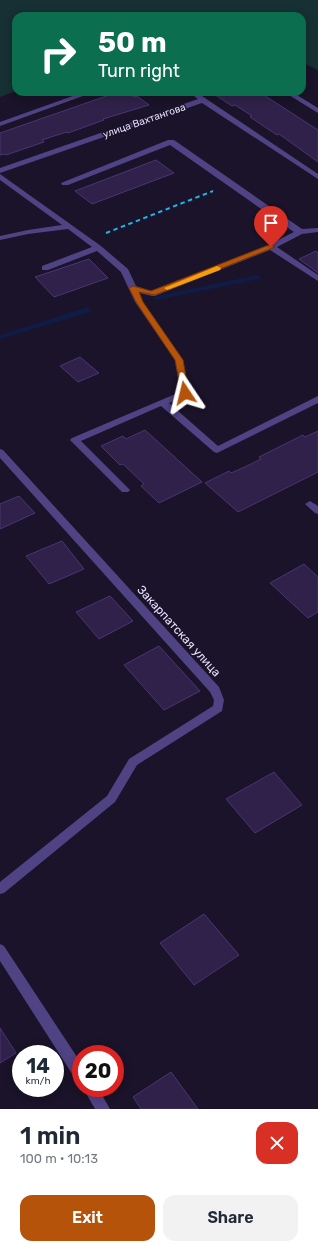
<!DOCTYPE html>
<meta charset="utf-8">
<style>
:root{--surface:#fff;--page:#f2f2f3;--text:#1f2937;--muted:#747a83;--accent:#b45309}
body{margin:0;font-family:Rubik,sans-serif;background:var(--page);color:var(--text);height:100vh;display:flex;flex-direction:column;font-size:15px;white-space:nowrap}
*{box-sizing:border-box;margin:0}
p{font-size:13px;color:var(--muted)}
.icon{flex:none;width:22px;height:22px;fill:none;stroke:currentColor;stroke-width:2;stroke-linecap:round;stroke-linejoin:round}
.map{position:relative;height:1109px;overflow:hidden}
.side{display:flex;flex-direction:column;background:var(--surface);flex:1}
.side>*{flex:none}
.banner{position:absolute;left:12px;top:12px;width:294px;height:84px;border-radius:12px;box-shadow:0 2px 10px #0003;background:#0b6e4f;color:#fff;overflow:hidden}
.speed{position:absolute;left:12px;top:1045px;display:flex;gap:8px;font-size:20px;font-weight:700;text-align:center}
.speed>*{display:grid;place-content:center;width:52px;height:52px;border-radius:50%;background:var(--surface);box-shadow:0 2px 10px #0003;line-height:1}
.speed small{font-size:10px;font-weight:400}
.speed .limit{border:6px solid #d22;background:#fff;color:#111}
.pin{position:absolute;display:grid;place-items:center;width:34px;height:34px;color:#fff;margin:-41px -17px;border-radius:50% 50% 50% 0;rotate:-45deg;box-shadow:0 0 4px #0007}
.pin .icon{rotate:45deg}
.me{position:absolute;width:44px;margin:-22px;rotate:350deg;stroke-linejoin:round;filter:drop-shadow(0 0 3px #0008)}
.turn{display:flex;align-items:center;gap:14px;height:84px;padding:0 20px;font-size:18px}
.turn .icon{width:52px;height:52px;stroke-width:2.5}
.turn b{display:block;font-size:28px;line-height:34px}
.round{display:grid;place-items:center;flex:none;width:42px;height:42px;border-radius:12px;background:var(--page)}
.headline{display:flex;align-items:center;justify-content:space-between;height:68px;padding:0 20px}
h1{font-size:24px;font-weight:600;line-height:30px}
.action{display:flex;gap:8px;margin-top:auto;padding:8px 20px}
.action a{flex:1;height:46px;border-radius:12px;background:var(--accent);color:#fff;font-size:16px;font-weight:600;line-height:46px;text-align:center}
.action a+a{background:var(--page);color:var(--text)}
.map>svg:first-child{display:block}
.green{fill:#173033}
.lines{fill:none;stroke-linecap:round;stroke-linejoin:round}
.stream{fill:#101b46;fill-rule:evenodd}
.building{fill:#2f2149;stroke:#4b3573}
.minor{fill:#4f4384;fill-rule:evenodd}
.rail{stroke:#1bb7eb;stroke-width:2;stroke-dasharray:4.5 3.5;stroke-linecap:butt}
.route{fill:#b45309;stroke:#753606}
.slow{fill:#f59e0b}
.labels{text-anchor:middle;stroke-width:3;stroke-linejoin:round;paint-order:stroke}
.far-street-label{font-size:10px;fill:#e6dffc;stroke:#1a1329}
.street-label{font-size:12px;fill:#e6dffc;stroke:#1a1329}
</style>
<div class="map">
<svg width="318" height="1109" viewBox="0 0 318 1109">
<rect width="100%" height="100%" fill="#1a1329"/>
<!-- green -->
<path class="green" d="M0 0H318V70L302 62V16H250L251 12 239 16H16V91L0 97Z"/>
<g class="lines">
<!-- stream -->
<path class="stream" d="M257 275 261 277 260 279 156 300 152 298 156 296Z
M85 308H88L92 310 91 312 0 339V335Z"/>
</g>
<!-- building -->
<path class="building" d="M118 92H127L134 97 137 96 149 105 103 119 104 120 68 133 67 132 54 136 42 140 44 142 6 155 5 154 0 155V133Z
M211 92H259L318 130V162L279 134 277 135 250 117 252 116 235 105 232 106Z
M156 160 174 173 92 204 75 191Z
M316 251 318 253V273L299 259Z
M89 259 108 278 54 297 35 277Z
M80 357 99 373 78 382 60 366Z
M145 430 202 482 159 503 141 486 144 484 123 464 120 465 101 446 123 436 126 439Z
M318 431V472L238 512 205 483 229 471 231 473 247 466 261 459 259 457 303 435 305 437Z
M19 496 35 513 0 529V504Z
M62 541 84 569 49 584 26 556Z
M304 564 318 577V612L308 618 270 583Z
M110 596 133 621 99 639 76 612Z
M159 646 200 691 164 710 124 665Z
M274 772 302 805 255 833 226 799Z
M204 914 239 955 194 985 160 943Z
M0 1028 16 1053 0 1063Z
M171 1072 198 1109H141L133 1097Z"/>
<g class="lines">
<!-- minor -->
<path class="minor" d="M84 92H94L0 126V122Z
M189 92H196L318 174V179L202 103 0 173V168L198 99Z
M284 92H292L318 108V113Z
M168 140H174L302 229 318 228V232L302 234 277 247 318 275V281L270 250 155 296H152L139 293 143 302 183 360 189 393 188 395 169 403 218 446 318 396V403L217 453 214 452 161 406 81 441 130 490 128 492H122L70 440 72 438 180 392 175 360 135 302 121 272 97 251 48 270H42V266L92 247 68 229 28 234 0 240V236L28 230 62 225 0 180V174L101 246 128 269 136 286 152 291 268 245 294 232 170 145 68 185H62L61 183Z
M0 449 3 450 219 687 224 700 222 711 137 765 115 802 4 893 0 894V882L107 796 129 759 213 706 214 700 210 692 0 458Z
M310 501 318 506V514L315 513 305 504Z
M0 944 4 946 81 1063V1081L76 1080 0 961Z
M83 1088H98L110 1109H95Z"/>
<!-- rail -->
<path class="rail" d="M106 233 213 191"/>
</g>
<!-- route -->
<path class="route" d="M269 245H271L275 247 155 295 139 292 143 302 183 360 189 393 188 395H182L175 360 136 302 129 288 133 286 151 291Z"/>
<!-- slow -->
<path class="slow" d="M217 266 221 268 220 270 170 289 167 290 164 288Z"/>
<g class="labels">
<!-- far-street labels -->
<g class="far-street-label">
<text transform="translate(144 120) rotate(-19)" y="4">улица Вахтангова</text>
</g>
<!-- street labels -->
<g class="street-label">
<text transform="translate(179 631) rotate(48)" y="4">Закарпатская улица</text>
</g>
</g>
</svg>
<div class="speed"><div>14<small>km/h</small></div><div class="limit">20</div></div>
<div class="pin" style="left:271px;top:247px;background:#d93025"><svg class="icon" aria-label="arrive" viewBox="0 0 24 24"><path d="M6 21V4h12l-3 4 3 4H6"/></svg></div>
<svg class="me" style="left:185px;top:393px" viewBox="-20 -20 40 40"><path d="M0-17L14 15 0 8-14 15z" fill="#b45309" stroke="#fff" stroke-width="4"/></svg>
<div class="banner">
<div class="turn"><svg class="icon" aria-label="right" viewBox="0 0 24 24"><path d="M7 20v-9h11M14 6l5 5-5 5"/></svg><div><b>50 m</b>Turn right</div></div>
</div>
</div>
<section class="side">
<div class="headline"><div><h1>1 min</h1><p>100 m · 10:13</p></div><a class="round" style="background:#d93025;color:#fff"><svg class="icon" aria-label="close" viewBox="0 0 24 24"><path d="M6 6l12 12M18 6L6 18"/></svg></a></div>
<div class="action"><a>Exit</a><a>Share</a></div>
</section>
